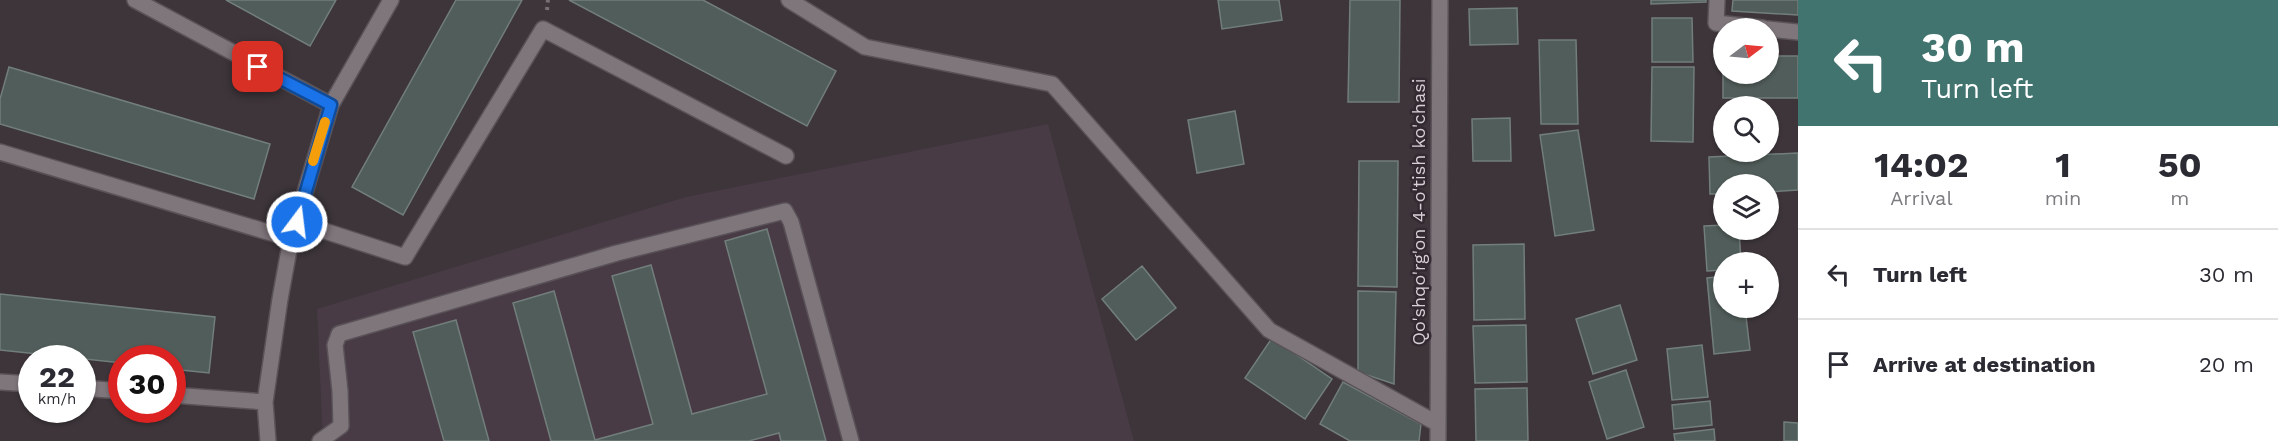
<!DOCTYPE html>
<style>
:root{--surface:#fff;--page:#f7f7f7;--text:#2b2b33;--muted:#7c7c81;--line:#e1e1e2}
body{margin:0;font-family:"Work Sans",sans-serif;background:var(--page);color:var(--text);height:100vh;display:flex;flex-direction:column;font-size:22px;white-space:nowrap}
*{box-sizing:border-box;margin:0}
p{font-size:20px;color:var(--muted)}
.icon{flex:none;width:33px;height:33px;fill:none;stroke:currentColor;stroke-width:2;stroke-linecap:round;stroke-linejoin:round}
.map{position:relative;flex:1;overflow:hidden}
.panel{display:flex;flex-direction:column;background:var(--surface);width:480px}
.panel>*{flex:none}
.guide{background:#42746f;color:#fff;overflow:hidden}
.needle{width:39px;rotate:74deg}
.controls{position:absolute;left:1713px;top:18px;display:grid;gap:12px}
.controls a{display:grid;place-items:center;width:66px;height:66px;border-radius:50%;background:var(--surface);box-shadow:0 2px 4px #0004;font-size:30px}
.speed{position:absolute;left:18px;top:345px;display:flex;gap:12px;font-size:30px;font-weight:700;text-align:center}
.speed>*{display:grid;place-content:center;width:78px;height:78px;border-radius:50%;background:var(--surface);box-shadow:0 2px 4px #0004;line-height:1}
.speed small{font-size:15px;font-weight:400}
.speed .limit{border:9px solid #d22;background:#fff;color:#111}
.pin{position:absolute;display:grid;place-items:center;width:51px;height:51px;color:#fff;margin:-26px;border-radius:12px;box-shadow:0 3px 9px #0006}
.me{position:absolute;width:66px;margin:-33px;rotate:15deg;stroke-linejoin:round;filter:drop-shadow(0 0 4px #0008)}
.turn{display:flex;align-items:center;gap:21px;height:126px;padding:0 24px;font-size:27px}
.turn .icon{width:78px;height:78px;stroke-width:2.5}
.turn b{display:block;font-size:42px;line-height:51px}
.eta{display:flex;justify-content:space-evenly;align-items:center;height:102px;text-align:center}
.eta b{font-size:36px;font-weight:700;line-height:42px}
ul{padding:0;list-style:none}
li{display:flex;align-items:center;gap:18px;height:90px;padding:0 24px;border-top:2px solid var(--line)}
li div{flex:1}
li b{display:block;font-size:22px}
li em{font-style:normal}
main{display:flex;flex:1;min-height:0}
.map>svg:first-child{display:block}
.built{fill:#483b45}
.building{fill:#515d5a;stroke:#727e7b;stroke-width:1.5}
.lines{fill:none;stroke-linecap:round;stroke-linejoin:round}
.minor-casing{stroke:#595257;stroke-width:18}
.path{stroke:#777074;stroke-width:4;stroke-dasharray:3 4.5;stroke-linecap:butt}
.minor{stroke:#7f767c;stroke-width:15}
.route-casing{stroke:#114b97;stroke-width:15}
.route{stroke:#1a73e8;stroke-width:10}
.slow{stroke:#f59e0b;stroke-width:10}
.labels{text-anchor:middle;stroke-width:5;stroke-linejoin:round;paint-order:stroke}
.street-label{font-size:18px;fill:#d6d0d4;stroke:#322a30}
</style>
<main>
<div class="map">
<svg width="1798" height="441" viewBox="0 0 1798 441">
<rect width="100%" height="100%" fill="#3d353a"/>
<!-- built -->
<path class="built" d="M1048 124 1134 441H323L317 309 686 197Z"/>
<!-- building -->
<path class="building" d="M226 0H336L310 46Z
M456 0H522L403 215 352 187Z
M569 0H703L836 71 807 126Z
M1218 0H1279L1282 20 1222 29Z
M1350 0H1400L1399 102H1348Z
M1651 0H1706V2L1651 4Z
M1733 0H1798V15L1732 11Z
M1517 8 1518 44 1470 45 1469 9Z
M1652 18H1692L1693 62H1652Z
M1539 40H1576L1578 124H1541Z
M1723 56 1724 74H1768V56H1798V98H1723Z
M9 67 270 144 254 199 0 124V99Z
M1652 67H1694L1693 142 1651 141Z
M1235 111 1244 164 1197 173 1188 120Z
M1510 118 1511 161H1473L1472 119Z
M1578 130 1594 230 1555 236 1540 135Z
M1798 153V190L1768 192V184H1724V194H1710L1709 157Z
M1359 161H1398L1397 287 1358 286Z
M1724 225V230H1739L1741 262H1724V270L1707 271 1704 226Z
M767 229 826 441H781L779 433 749 441H551L513 303 554 291 595 440 653 424 612 276 651 265 692 414 767 394 725 241Z
M1524 244 1525 319 1474 320 1473 245Z
M1142 266 1176 308 1136 340 1102 299Z
M1724 276V308H1745L1750 350 1714 354 1707 278Z
M1358 291 1396 292 1394 384 1358 372Z
M0 294 215 317 209 373 172 369V358H122V363L0 350Z
M1620 305 1637 360 1593 374 1576 319Z
M456 320 489 441H444L413 332Z
M1526 325 1527 382 1475 383 1473 326Z
M1272 338 1332 379 1305 419 1245 378Z
M1702 345 1708 397 1672 400 1667 349Z
M1626 370 1644 427 1607 439 1589 382Z
M1343 382 1421 424 1419 441H1350L1320 424Z
M1527 388 1528 441H1476L1475 389Z
M1710 401 1712 425 1674 429 1672 405Z
M1784 422 1798 423V441H1784Z
M1714 429 1715 441H1675L1674 434Z"/>
<g class="lines">
<defs>
<path id="minor" d="M135 0 331 105
M789 0 865 47 1052 84 1269 330 1438 424
M1717 0 1716 23 1763 28
M1768 29 1798 32
M0 152 291 239
M297 222 405 257 543 29 786 156
M0 382 32 384
M82 388 122 391
M172 395 265 402
M268 441 265 402 280 299 291 239 331 105 391 0
M320 441 341 426 340 391 335 345 339 334 617 253 785 211 791 222 851 441
M1438 441 1440 0"/>
</defs>
<!-- minor casing -->
<use href="#minor" class="minor-casing"/>
<!-- path -->
<path class="path" d="M547 10 548 0"/>
<!-- minor -->
<use href="#minor" class="minor"/>
</g>
<g class="lines">
<defs>
<path id="route" d="M258 67 331 105 297 222"/>
</defs>
<!-- route casing -->
<use href="#route" class="route-casing"/>
<!-- route -->
<use href="#route" class="route"/>
<!-- slow -->
<path class="slow" d="M313 161 325 122"/>
</g>
<g class="labels">
<!-- street labels -->
<g class="street-label">
<text transform="translate(1419 212) rotate(-90)" y="6">Qo'shqo'rg'on 4-o'tish ko'chasi</text>
</g>
</g>
</svg>
<div class="controls">
<a><svg class="needle" viewBox="-14 -14 28 28"><path d="M0-13l5 13h-10z" fill="#e53935"/><path d="M0 13l5-13h-10z" fill="#7c7c81"/></svg></a>
<a><svg class="icon" aria-label="search" viewBox="0 0 24 24"><circle cx="10" cy="10" r="6"/><path d="M15 15l6 6"/></svg></a>
<a><svg class="icon" aria-label="layers" viewBox="0 0 24 24"><path d="M12 4l9 5-9 5-9-5zM3 14l9 5 9-5"/></svg></a>
<a>+</a>
</div>
<div class="speed"><div>22<small>km/h</small></div><div class="limit">30</div></div>
<div class="pin" style="left:258px;top:67px;background:#d93025"><svg class="icon" aria-label="arrive" viewBox="0 0 24 24"><path d="M6 21V4h12l-3 4 3 4H6"/></svg></div>
<svg class="me" style="left:297px;top:222px" viewBox="-20 -20 40 40"><circle r="17" fill="#1a73e8" stroke="#fff" stroke-width="3"/><path d="M0-11L8 9 0 5-8 9z" fill="#fff"/></svg>
</div>
<section class="panel">
<div class="guide">
<div class="turn"><svg class="icon" aria-label="left" viewBox="0 0 24 24"><path d="M17 20v-9H6M10 6l-5 5 5 5"/></svg><div><b>30 m</b>Turn left</div></div>
</div>
<div class="eta">
<div><b>14:02</b><p>Arrival</p></div>
<div><b>1</b><p>min</p></div>
<div><b>50</b><p>m</p></div>
</div>
<ul>
<li><svg class="icon" aria-label="left" viewBox="0 0 24 24"><path d="M17 20v-9H6M10 6l-5 5 5 5"/></svg><div><b>Turn left</b></div><em>30 m</em></li>
<li><svg class="icon" aria-label="arrive" viewBox="0 0 24 24"><path d="M6 21V4h12l-3 4 3 4H6"/></svg><div><b>Arrive at destination</b></div><em>20 m</em></li>
</ul>
</section>
</main>
